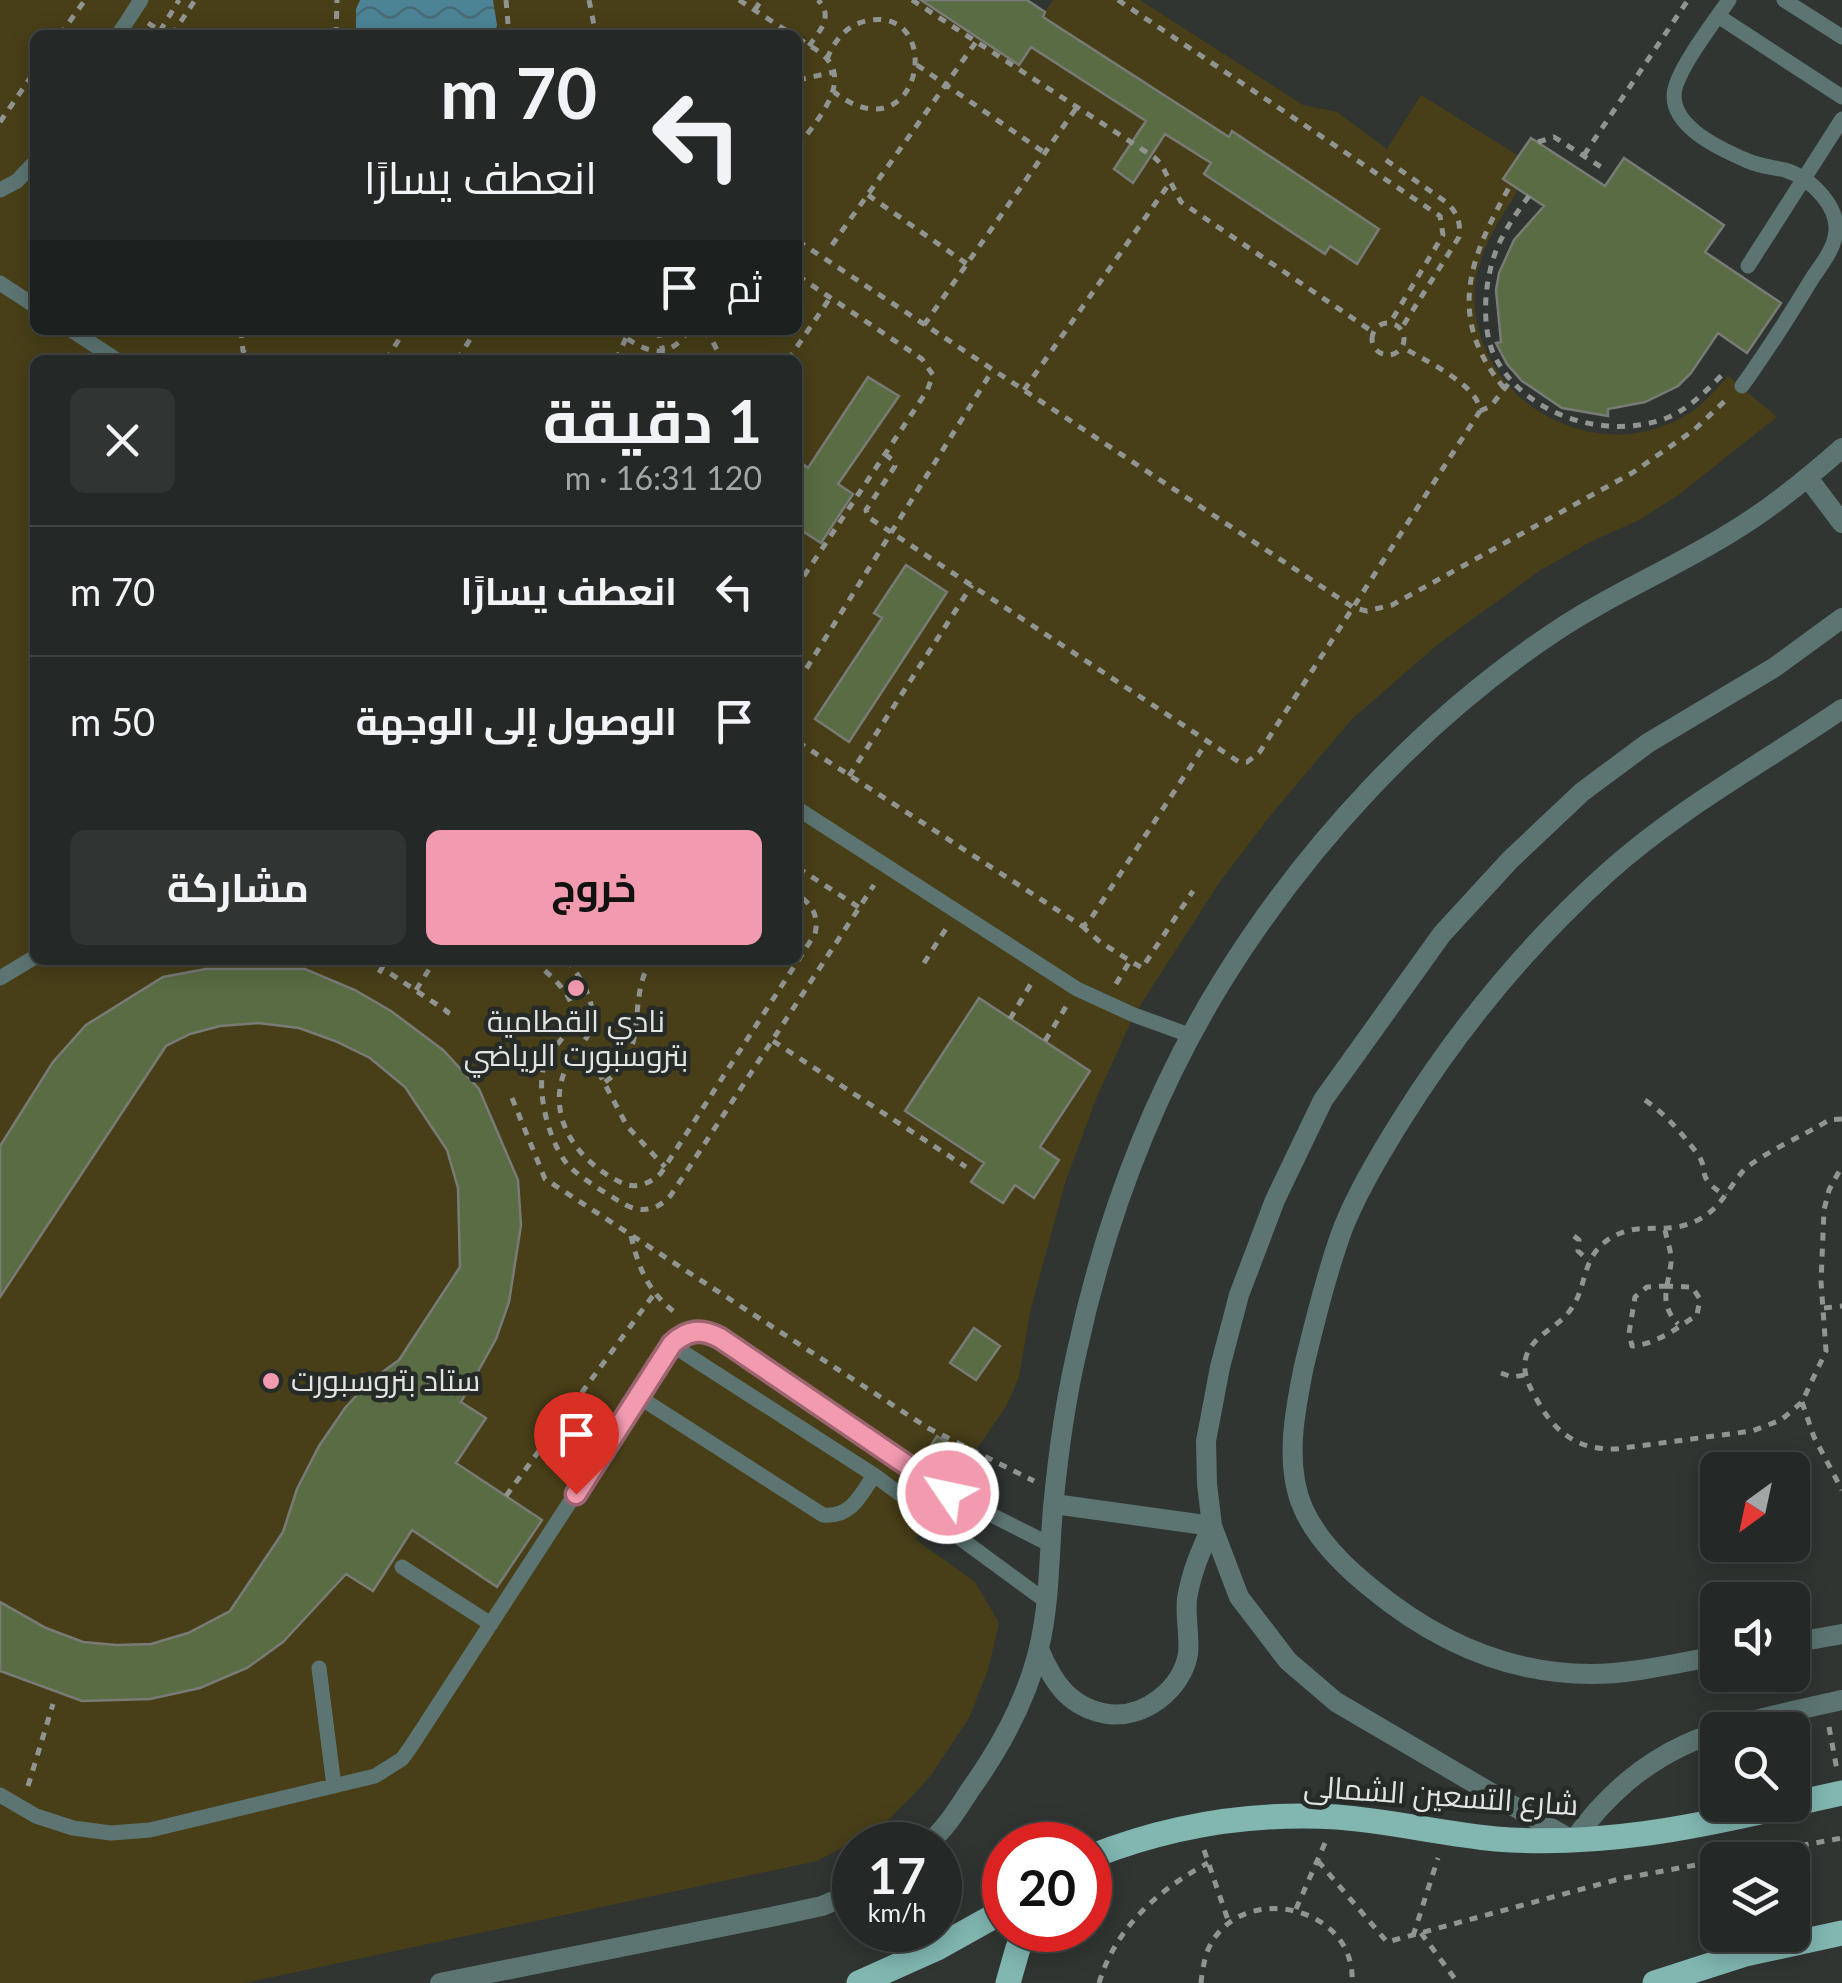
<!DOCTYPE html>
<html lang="ar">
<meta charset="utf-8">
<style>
:root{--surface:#242826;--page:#303432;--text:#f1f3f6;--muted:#a3a6a7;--line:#414443;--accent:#f29aae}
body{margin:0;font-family:Lato,Cairo,sans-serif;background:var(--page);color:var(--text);direction:rtl;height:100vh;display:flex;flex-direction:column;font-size:38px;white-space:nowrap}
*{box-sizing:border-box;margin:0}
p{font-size:32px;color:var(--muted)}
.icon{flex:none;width:55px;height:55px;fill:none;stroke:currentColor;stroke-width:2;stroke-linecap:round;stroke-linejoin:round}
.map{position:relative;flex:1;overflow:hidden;direction:ltr}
.drawer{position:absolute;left:30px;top:355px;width:772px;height:610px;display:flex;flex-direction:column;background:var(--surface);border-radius:15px;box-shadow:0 5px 25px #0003,0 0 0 2px var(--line);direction:rtl}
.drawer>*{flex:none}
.top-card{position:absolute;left:30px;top:30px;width:772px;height:305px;border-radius:15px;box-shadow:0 5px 25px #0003,0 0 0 2px var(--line);direction:rtl;background:#242826;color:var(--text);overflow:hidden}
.needle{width:65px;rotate:213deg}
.controls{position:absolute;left:1700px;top:1452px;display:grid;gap:20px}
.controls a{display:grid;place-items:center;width:110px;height:110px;border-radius:15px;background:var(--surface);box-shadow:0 5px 25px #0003,0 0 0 2px var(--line);font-size:50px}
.speed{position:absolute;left:832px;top:1822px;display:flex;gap:20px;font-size:50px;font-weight:700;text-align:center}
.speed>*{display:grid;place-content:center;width:130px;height:130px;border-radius:50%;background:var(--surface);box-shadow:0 5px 25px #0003,0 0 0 2px var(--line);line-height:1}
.speed small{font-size:25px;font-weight:400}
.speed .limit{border:15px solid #d22;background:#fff;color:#111}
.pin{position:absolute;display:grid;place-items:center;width:85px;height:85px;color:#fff;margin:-102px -42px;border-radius:50% 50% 50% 0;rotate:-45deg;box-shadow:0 0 10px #0007}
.pin .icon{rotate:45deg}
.me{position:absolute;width:110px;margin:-55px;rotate:304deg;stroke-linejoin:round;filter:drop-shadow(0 0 8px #0008)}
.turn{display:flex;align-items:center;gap:35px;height:210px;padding:0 40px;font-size:45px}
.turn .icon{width:130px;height:130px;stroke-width:2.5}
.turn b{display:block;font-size:70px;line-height:85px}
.then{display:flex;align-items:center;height:95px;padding:0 40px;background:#0003;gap:20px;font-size:38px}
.round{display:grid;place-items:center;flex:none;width:105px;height:105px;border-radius:15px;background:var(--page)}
.overview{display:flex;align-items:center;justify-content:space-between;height:170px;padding:0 40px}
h1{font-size:60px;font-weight:700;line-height:75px}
.primary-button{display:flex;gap:20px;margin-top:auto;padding:20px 40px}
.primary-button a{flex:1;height:115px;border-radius:15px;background:var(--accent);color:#111;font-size:40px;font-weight:700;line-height:115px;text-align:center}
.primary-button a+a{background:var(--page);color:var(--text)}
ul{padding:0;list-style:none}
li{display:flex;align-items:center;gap:30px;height:130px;padding:0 40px;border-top:2px solid var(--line)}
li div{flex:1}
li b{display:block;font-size:38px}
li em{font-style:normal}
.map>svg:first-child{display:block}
.park{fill:#483f18;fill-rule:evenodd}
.water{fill:url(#water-waves)}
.building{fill:#5a6c43;stroke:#787b76;stroke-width:2.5}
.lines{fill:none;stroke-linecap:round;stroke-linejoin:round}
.path{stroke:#919592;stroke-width:5;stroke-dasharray:8 8;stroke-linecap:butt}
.service{stroke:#5c7573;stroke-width:15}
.minor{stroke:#5c7573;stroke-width:20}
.tertiary{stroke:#5c7573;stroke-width:20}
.primary{stroke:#81b6b1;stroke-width:25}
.route-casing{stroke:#9d6471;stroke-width:25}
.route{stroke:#f29aae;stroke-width:18}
.poi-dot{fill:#f29aae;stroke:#262b28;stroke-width:4}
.labels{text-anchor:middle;stroke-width:9;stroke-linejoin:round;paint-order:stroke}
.poi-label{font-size:30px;fill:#e2e5e3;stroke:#262b28}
.street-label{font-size:30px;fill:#e2e5e3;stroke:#262b28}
</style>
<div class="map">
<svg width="1842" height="1983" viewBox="0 0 1842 1983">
<defs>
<pattern id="water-waves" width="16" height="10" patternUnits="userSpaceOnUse" patternTransform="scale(2.5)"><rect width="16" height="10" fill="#4c8496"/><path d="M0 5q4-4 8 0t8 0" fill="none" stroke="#496b75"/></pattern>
</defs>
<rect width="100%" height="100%" fill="#303532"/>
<!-- park -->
<path class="park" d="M0 0H1027L1045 12 1053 0H1140L1303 105 1337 112 1387 149 1421 95 1519 156C1518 166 1520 178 1518 187 1516 196 1508 206 1503 214 1486 243 1471 273 1475 308 1484 406 1596 466 1683 417 1700 408 1715 391 1728 376L1777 417 1677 496 1639 520 1590 542 1539 571 1437 645 1351 720 1270 816 1219 883 1134 1015 1096 1099 1065 1183 1030 1312 1019 1377 1007 1405 915 1539 975 1582 999 1623 988 1670 969 1718 929 1778 882 1827 817 1861 245 1983H0ZM35 35H798V330H35ZM35 360H798V960H35Z"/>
<!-- water -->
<path class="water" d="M360 0H493L497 25 495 35H356V9Z"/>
<!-- building -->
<path class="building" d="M921 0H1027L1045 12 1043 17 1229 137 1232 131 1379 229 1357 264 1330 246 1325 254 1204 174 1211 163 1165 134 1133 183 1114 169 1146 121 1031 47 1019 65Z
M1531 138 1605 186 1624 158 1724 225 1705 252 1781 303 1747 353 1718 333 1691 373 1678 386 1645 402 1608 409V416L1562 408 1522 381 1507 364 1496 343 1501 342 1496 290 1499 273 1514 240 1544 206 1503 179Z
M868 377 899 396 838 484 853 494 821 543 798 528V460L808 468Z
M906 565 947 592 849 742 815 719 882 618 874 613Z
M206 969H305L355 990 391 1011 443 1050 479 1089 518 1180 521 1225 509 1302 496 1339 461 1402 486 1418 456 1463 542 1520 497 1587 412 1530 373 1591 346 1574 283 1642 247 1668 200 1688 150 1699 82 1701 0 1671V1602L46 1628 83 1642 116 1645 151 1644 188 1633 230 1611 283 1532 297 1489 319 1446 345 1408 370 1381 399 1360 460 1267 458 1188 447 1150 405 1087 370 1058 335 1041 299 1028 258 1023 220 1026 190 1034 166 1046 0 1297V1146L53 1062 86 1025 163 977Z
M979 998 1090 1071 1040 1147 1059 1160 1034 1198 1015 1185 1003 1203 971 1182 984 1163 905 1111Z
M974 1328 1000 1346 976 1380 950 1363Z
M937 1436 972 1457 955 1484 921 1461Z"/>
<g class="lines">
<!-- path -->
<path class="path" d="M506 0 509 35
M589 0 596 35
M739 0 793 35
M912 0 1154 157 1161 164 1181 202 1373 332
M1118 0 1440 216 1443 235 1390 323
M755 10 761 0
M148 23 167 35
M160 31 179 0
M60 35 85 0
M172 35 195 0
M336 35 337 0
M798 38C806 44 817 49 824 56 854 83 813 124 798 147
M809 46C820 30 834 17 818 0
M827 59C835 39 848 23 871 20 946 10 920 158 834 92
M917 65 1045 153
M798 80 834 72
M0 122 35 71
M1538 142 1554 137 1606 170
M1584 155 1688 0
M1386 160 1446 202C1457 212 1461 222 1459 237L1401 329
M868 195 967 264
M1529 196C1512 219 1496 242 1490 271 1484 296 1483 331 1494 355 1524 416 1608 442 1669 417 1691 407 1706 391 1723 374
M798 241 1354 608 1367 611 1392 605 1632 473 1694 430 1728 398
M832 245 976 42
M798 276 922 359 933 375 927 391 798 585
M1372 339a16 16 0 1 1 32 0a16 16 0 1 1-32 0Z
M924 325 1077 107
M241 330 243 351 257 360
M614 330C643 349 664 366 689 330
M658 330 663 351
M703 330 712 340 722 360
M386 360 405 330
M457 360 476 330
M616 360 626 338
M788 360 830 298
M1504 388C1445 316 1470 257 1511 184
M1024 390 1169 184
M1480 411 1491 406 1512 379
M885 454 894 461 895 466 866 510 868 517 1239 762H1247L1259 753 1480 411C1479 385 1424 360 1402 347
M798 682 992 371
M798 742 1082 926 1088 923 1208 740
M849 776 972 585
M798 868 860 908
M1082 926 1100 942 1142 968 1193 891
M533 960C548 974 574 993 573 1015 572 1032 553 1046 546 1061 533 1087 551 1151 572 1169 587 1182 607 1194 624 1204 642 1214 658 1210 671 1195L874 885
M567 960C580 976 596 1002 592 1023 590 1039 576 1049 569 1062 542 1112 575 1160 620 1182 635 1190 650 1184 661 1173L815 934C819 917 813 905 798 895
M924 963 947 927
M379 973 382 968 448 1012 445 1017
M1116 984 1130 961
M416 990 435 960
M1010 1019 1032 982
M773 1041 966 1167
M1045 1041 1067 1005
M579 1047 598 1071 627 1126 665 1167
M605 1082C652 1050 625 1004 651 960
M512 1098 545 1179 928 1428 1034 1481
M1645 1100C1666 1115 1680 1131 1696 1152 1712 1172 1692 1175 1726 1196
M1842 1119 1829 1120C1807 1134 1760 1154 1743 1171 1731 1185 1724 1201 1709 1213 1673 1240 1646 1219 1614 1236 1578 1256 1590 1287 1568 1313 1555 1329 1533 1335 1526 1357 1521 1375 1532 1391 1541 1407 1559 1436 1581 1450 1616 1449L1752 1431 1781 1420 1802 1402 1826 1351 1821 1282 1824 1210 1829 1190 1842 1166
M1665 1230C1667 1241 1672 1252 1671 1263 1668 1288 1658 1303 1678 1324
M631 1236C639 1270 649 1293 677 1314
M1574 1236 1579 1240 1578 1251 1589 1261
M1665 1286 1692 1287 1700 1299 1697 1315C1677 1328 1657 1344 1632 1346L1629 1333 1635 1297 1647 1287Z
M1824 1308 1842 1306
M1501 1373 1512 1377 1525 1375
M1802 1402 1814 1437 1842 1490
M506 1496 654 1294
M1829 1727 1837 1770
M28 1786 53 1704
M1204 1850 1229 1923
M1722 1860 1842 1838
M1318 1861 1387 1942 1619 1879 1718 1861
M1296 1909 1325 1843
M1421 1933 1458 1983
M1413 1936 1438 1858
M1099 1983C1116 1927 1158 1890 1208 1863
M1201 1983C1202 1973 1204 1961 1207 1952 1236 1879 1357 1904 1352 1983"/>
<!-- service -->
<path class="service" d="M1729 0C1714 22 1684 61 1676 85 1663 124 1720 149 1748 161 1759 166 1772 167 1785 170 1811 178 1842 208 1835 237 1832 252 1821 265 1813 277 1790 315 1767 351 1742 386
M1784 0 1842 37
M1718 16 1842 97
M118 35 141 0
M0 190 17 181 35 162
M1748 266 1842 119
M0 283 35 306
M71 330 117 360
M798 809 1077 989 1134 1015 1192 1036
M0 978 35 957
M672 1345 874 1475 1047 1602
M639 1397 823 1515C851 1518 861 1495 874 1475
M402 1567 491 1624
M319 1668 334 1786
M0 1795 36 1816 73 1828 111 1833 150 1830 375 1776 402 1759 412 1745 672 1345C687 1330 701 1328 720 1339L948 1493 1051 1545"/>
<!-- minor -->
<path class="minor" d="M1792 1643 1842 1634
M1718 1656C1676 1663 1633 1674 1591 1674 1507 1674 1434 1640 1371 1588 1345 1567 1316 1538 1303 1508 1284 1465 1295 1410 1304 1366 1315 1321 1327 1272 1343 1228 1358 1191 1379 1156 1400 1122 1458 1029 1526 946 1607 873 1678 809 1763 763 1842 709"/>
<!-- tertiary -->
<path class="tertiary" d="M1808 478 1842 523
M1842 618 1775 667 1648 743 1582 792 1510 860 1442 934 1323 1100 1275 1200 1239 1295 1220 1367 1206 1441 1207 1484 1212 1526 1239 1597 1288 1661 1336 1702 1573 1841C1647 1738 1726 1726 1842 1700
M1039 1649C1053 1683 1070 1708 1108 1714 1144 1719 1182 1689 1188 1654 1190 1636 1185 1617 1187 1599 1191 1573 1201 1550 1212 1526L1054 1504
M926 1845C945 1830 957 1810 970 1790 1000 1748 1027 1699 1039 1648 1050 1602 1049 1554 1053 1508 1058 1455 1065 1402 1077 1351 1105 1221 1152 1096 1221 983 1305 847 1420 722 1553 633 1609 595 1672 569 1730 533 1770 509 1807 479 1842 448
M440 1983 771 1917 822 1906 855 1892"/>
<!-- primary -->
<path class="primary" d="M1792 1804 1842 1793
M1090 1857C1168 1826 1253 1812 1337 1817 1390 1821 1443 1834 1496 1839 1596 1847 1693 1828 1790 1805
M859 1983 937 1948 1005 1910
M1008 1983 1018 1948 1029 1930
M1655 1983 1745 1954 1842 1933"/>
</g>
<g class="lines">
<defs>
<path id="route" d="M576 1494 672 1344C687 1330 701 1328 720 1338L948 1493"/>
</defs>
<!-- route casing -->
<use href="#route" class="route-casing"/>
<!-- route -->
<use href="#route" class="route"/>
</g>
<!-- markers -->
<g class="poi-dot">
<circle cx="576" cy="988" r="10"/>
<circle cx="271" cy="1381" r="10"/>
</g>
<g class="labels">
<!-- poi labels -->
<g class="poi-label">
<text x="576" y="1032">نادي القطامية<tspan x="576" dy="34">بتروسبورت الرياضي</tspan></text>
<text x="291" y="1391" text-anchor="start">ستاد بتروسبورت</text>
</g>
<!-- street labels -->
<g class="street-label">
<text transform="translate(1441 1796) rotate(4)" y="10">شارع التسعين الشمالى</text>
</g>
</g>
</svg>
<div class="controls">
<a><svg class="needle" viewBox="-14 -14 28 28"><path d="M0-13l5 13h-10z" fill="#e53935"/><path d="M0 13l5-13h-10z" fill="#a3a6a7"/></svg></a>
<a><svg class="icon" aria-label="sound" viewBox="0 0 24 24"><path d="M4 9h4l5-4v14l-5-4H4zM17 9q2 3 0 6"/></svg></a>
<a><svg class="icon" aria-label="search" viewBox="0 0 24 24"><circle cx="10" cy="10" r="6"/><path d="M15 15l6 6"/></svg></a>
<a><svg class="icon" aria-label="layers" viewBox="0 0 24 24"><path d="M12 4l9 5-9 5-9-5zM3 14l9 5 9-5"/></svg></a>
</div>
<div class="speed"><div>17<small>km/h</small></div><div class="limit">20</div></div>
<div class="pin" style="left:576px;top:1494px;background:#d93025"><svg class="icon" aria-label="arrive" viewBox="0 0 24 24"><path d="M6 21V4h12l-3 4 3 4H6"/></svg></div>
<svg class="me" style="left:948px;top:1493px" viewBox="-20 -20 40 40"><circle r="17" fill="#f29aae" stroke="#fff" stroke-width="3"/><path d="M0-11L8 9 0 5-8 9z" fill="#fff"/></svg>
<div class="top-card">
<div class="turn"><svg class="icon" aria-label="left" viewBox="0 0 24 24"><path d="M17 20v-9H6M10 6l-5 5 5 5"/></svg><div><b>70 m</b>انعطف يسارًا</div></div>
<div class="then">ثم<svg class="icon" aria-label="arrive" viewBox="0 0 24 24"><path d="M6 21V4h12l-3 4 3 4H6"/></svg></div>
</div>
<section class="drawer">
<div class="overview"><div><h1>1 دقيقة</h1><p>120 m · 16:31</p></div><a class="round"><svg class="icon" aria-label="close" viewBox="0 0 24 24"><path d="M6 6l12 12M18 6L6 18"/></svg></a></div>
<ul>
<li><svg class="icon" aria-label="left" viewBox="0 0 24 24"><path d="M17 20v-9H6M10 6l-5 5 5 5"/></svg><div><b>انعطف يسارًا</b></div><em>70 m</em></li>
<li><svg class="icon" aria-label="arrive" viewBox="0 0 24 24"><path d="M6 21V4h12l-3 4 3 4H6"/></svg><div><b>الوصول إلى الوجهة</b></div><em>50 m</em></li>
</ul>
<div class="primary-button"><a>خروج</a><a>مشاركة</a></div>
</section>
</div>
